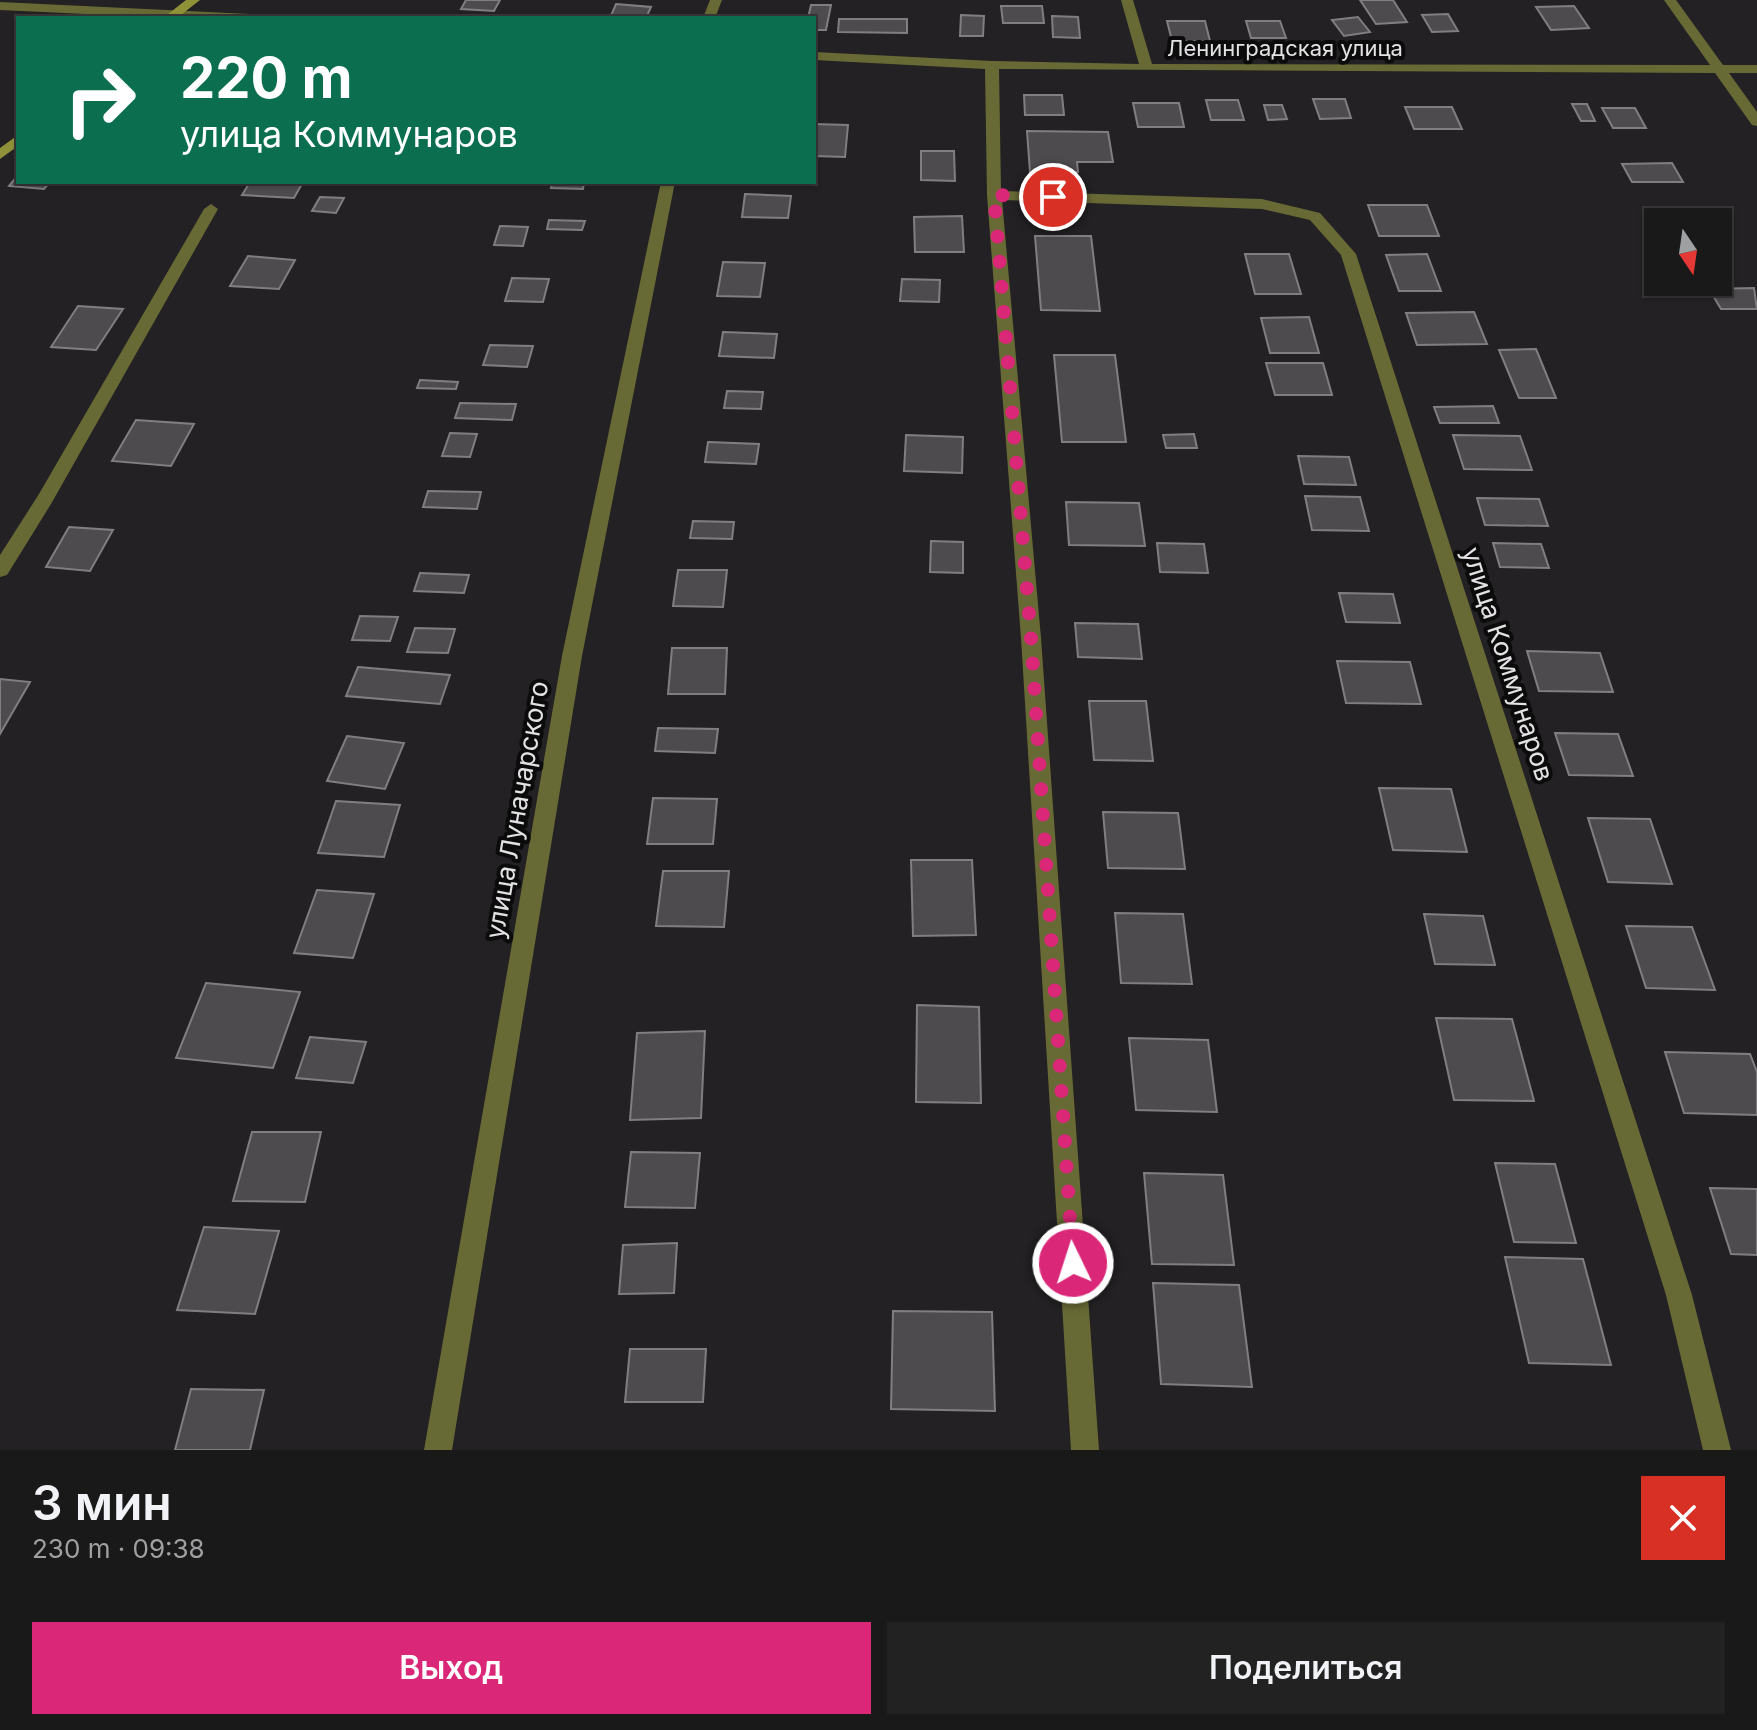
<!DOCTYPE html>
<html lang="ru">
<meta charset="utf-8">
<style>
:root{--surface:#1a191a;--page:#232223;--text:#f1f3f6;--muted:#9fa0a2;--line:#383839;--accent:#db2777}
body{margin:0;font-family:Inter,sans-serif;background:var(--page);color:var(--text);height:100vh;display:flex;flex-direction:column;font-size:30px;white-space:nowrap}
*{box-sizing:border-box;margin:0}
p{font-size:26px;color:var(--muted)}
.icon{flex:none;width:44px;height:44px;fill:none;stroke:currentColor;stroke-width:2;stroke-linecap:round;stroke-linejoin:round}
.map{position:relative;height:1450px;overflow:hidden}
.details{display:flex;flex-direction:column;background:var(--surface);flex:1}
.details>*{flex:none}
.hud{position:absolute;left:16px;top:16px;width:800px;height:168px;border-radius:0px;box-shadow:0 2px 6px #0004,0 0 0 2px var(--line);background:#0b6e4f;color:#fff;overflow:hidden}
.needle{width:52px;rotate:167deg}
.fabs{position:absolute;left:1644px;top:208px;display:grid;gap:16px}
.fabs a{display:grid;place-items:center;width:88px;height:88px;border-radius:0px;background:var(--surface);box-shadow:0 2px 6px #0004,0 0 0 2px var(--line);font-size:40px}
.pin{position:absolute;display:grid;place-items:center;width:68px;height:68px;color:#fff;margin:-34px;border:4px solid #fff;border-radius:50%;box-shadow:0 2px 8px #0007}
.me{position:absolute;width:88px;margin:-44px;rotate:356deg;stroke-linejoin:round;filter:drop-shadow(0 0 6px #0008)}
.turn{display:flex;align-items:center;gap:28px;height:168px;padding:0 32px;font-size:36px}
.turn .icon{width:104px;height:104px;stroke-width:2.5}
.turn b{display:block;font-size:56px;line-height:68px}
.round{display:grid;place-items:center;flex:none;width:84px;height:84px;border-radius:0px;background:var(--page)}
.head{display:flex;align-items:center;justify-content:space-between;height:136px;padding:0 32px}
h1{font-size:48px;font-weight:600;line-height:60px}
.primary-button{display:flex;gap:16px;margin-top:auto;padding:16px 32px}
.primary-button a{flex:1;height:92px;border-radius:0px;background:var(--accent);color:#fff;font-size:32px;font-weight:600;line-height:92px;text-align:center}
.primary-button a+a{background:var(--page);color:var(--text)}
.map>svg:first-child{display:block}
.building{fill:#4e4b4e;stroke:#817e81;stroke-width:2}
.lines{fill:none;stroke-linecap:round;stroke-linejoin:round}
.minor{fill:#686a35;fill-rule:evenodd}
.secondary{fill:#909239;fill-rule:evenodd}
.route{stroke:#db2777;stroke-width:14;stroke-dasharray:0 25.2}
.labels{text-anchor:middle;stroke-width:8;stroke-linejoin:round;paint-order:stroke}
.far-street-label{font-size:22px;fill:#e3e1e3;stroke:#0c0b0c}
.street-label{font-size:26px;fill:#e3e1e3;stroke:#0c0b0c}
</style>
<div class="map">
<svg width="1757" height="1450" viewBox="0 0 1757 1450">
<rect width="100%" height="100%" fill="#232123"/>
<!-- building -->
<path class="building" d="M466 0H500L494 11 461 9Z
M1360 0H1393L1407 22 1376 24Z
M616 4 651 7 646 18H610Z
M811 5H831L826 30H814V18H808Z
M1001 6H1042L1044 23H1003Z
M1574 6 1589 28 1551 30 1536 7Z
M1448 14 1458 31 1432 32 1422 15Z
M961 15 984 16 983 36H960Z
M1052 16 1078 17 1080 38 1053 37Z
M1358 17 1370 32 1344 36 1332 20Z
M839 19H907V33L838 32Z
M1167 21H1205L1210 41H1172Z
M1246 21H1280L1286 38H1251Z
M1024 95H1062L1064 115H1025Z
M1313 99H1345L1351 118 1320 119Z
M1206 100H1238L1244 120H1211Z
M1133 103H1179L1184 127H1138Z
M1572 104H1587L1595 121H1581Z
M1264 105H1282L1287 119 1268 120Z
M1405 107H1452L1462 129H1414Z
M1602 108H1635L1646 128H1613Z
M814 124 848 125 845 157 814 156Z
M1027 131 1108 132 1113 162H1077L1078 172H1030Z
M921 151H954L955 181 921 180Z
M1672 163 1683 182H1632L1622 164Z
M18 175V182H50L44 189 9 186Z
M250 182H303L294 198 242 195Z
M553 182H584L583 189 551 188Z
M745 194 791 196 788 218 742 217Z
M320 197 344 198 336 213 312 211Z
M1368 205H1427L1439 236H1379Z
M962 216 964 252H915L914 217Z
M549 220 585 221 582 230 547 229Z
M500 226 528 227 523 246 494 245Z
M1035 236H1091L1100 311 1041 310Z
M1245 254H1289L1301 294H1255Z
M1427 254 1441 291H1399L1386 255Z
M248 256 295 260 279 289 230 286Z
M723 262 765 263 760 297 717 296Z
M512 278 549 279 543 302 505 301Z
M902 279 940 280 939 302 900 301Z
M1754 288 1757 309H1721L1709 289Z
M78 306 123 309 96 350 51 347Z
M1474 312 1487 344 1417 345 1406 313Z
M1309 317 1319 353H1270L1261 318Z
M723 332 777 334 774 358 719 356Z
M490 345 533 346 527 367 483 365Z
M1536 349 1556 398H1519L1499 350Z
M1054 355H1115L1126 442H1062Z
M1266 363H1323L1332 395H1275Z
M420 380 458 382 456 389 417 388Z
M727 391 763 392 761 409 724 408Z
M460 403 516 404 512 420 455 418Z
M1493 406 1499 423H1440L1434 407Z
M136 420 194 424 171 466 112 461Z
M450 433 477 434 470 457 442 456Z
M1194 434 1197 448H1166L1163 435Z
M906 435 963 437 962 473 904 471Z
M1453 435 1520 436 1532 470 1464 469Z
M708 442 759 444 756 464 705 462Z
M1298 456 1349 457 1356 485 1304 484Z
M428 491 481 492 477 509 423 507Z
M1305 496 1360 497 1369 531 1312 530Z
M1477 498 1539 499 1548 526 1485 525Z
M1066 502 1139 503 1145 546 1069 545Z
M693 521 734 522 732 539 690 538Z
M69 527 113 530 90 571 46 567Z
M931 541 963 542V573L930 572Z
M1157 543 1204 544 1208 573 1160 572Z
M1493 543 1541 544 1549 568 1500 567Z
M678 570H727L723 607 673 606Z
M420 573 469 575 464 593 414 591Z
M1339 593 1393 594 1400 623 1346 622Z
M360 616 398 617 390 641 352 640Z
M1075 623 1138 624 1142 659 1078 657Z
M415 628 455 629 448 653 407 652Z
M672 648H727L725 694H668Z
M1527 651 1600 653 1613 692 1539 691Z
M1337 661 1410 662 1421 704 1346 703Z
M358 667 450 675 440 704 346 696Z
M0 679 30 682 0 734Z
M1089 701H1146L1153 761 1094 760Z
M658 728 718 729 715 753 655 751Z
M1555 733 1618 734 1633 776 1569 775Z
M347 736 404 743 385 789 327 781Z
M1379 788 1451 789 1467 852 1393 850Z
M653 798 717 799 713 844H647Z
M336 801 400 805 384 857 318 853Z
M1103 812 1178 813 1185 869 1108 868Z
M1588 818 1650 819 1672 884 1608 882Z
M911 860H972L976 935 913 936Z
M663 871H729L724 927 656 926Z
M317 890 374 894 353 958 294 953Z
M1115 913 1183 914 1192 984 1121 983Z
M1424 914 1483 916 1495 965 1435 964Z
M1626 926 1692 927 1715 990 1646 988Z
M206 983 300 992 273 1068 176 1058Z
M917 1005 979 1007 981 1103 916 1102Z
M1436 1018 1512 1019 1534 1101 1454 1100Z
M705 1031 701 1118 630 1120 637 1033Z
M310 1037 366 1042 353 1083 296 1078Z
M1129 1038 1208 1040 1217 1112 1136 1110Z
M1665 1052 1750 1054 1757 1072V1115L1684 1113Z
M252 1132H321L305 1202 233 1201Z
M631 1152 700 1153 695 1208 625 1207Z
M1495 1163 1555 1164 1576 1243 1514 1242Z
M1144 1173 1223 1175 1234 1265 1152 1264Z
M1710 1188 1757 1189V1255L1731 1254Z
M204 1227 279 1231 255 1314 177 1310Z
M677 1243 674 1293 619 1294 623 1245Z
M1505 1257 1583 1259 1611 1365 1529 1363Z
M1153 1283 1239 1285 1252 1387 1161 1384Z
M893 1311 992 1312 995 1411 891 1409Z
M630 1349H706L703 1402H625Z
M191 1389 264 1390 250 1450H175Z"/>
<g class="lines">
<!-- minor -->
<path class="minor" d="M710 0H722L715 18H703Z
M1121 0H1133L1152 64 1710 65 1664 0H1676L1723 65H1757V73H1729L1757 112V126L1752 125 1715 73 999 69 1001 191 1262 199 1320 213 1356 254 1692 1295 1731 1450H1703L1666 1295 1341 255 1310 220 1262 209 1002 200 1041 638 1099 1450H1071L1021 638 987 195 985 69 814 60V52L992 61 1139 64Z
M0 2 250 14 256 18H170L0 10Z
M661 182H675L582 656 452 1450H424L562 656Z
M211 204 218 209 51 504 7 575 0 577V555L39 494 204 209Z"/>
<!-- secondary -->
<path class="secondary" d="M186 0H200L177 18H163Z
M18 135V146L0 159V148Z"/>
</g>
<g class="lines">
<!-- route -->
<path class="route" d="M1053 197 994 195 1031 638 1073 1263"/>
</g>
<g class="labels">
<!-- far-street labels -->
<g class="far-street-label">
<text x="1285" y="56">Ленинградская улица</text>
</g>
<!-- street labels -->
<g class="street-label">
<text transform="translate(1508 664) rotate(72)" y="9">улица Коммунаров</text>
<text transform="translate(517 810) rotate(-80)" y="9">улица Луначарского</text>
</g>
</g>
</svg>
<div class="fabs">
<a><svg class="needle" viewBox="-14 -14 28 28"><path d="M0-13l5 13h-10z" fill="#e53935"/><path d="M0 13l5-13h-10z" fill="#9fa0a2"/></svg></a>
</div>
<div class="pin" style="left:1053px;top:197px;background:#d93025"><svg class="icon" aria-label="arrive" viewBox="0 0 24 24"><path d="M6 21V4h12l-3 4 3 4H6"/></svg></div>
<svg class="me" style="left:1073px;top:1263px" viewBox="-20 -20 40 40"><circle r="17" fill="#db2777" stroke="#fff" stroke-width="3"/><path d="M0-11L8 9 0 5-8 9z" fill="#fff"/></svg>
<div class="hud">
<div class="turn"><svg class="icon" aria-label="right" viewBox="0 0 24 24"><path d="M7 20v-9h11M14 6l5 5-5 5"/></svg><div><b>220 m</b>улица Коммунаров</div></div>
</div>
</div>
<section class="details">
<div class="head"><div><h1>3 мин</h1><p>230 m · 09:38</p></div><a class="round" style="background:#d93025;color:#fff"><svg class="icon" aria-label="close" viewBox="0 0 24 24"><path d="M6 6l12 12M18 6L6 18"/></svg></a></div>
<div class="primary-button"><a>Выход</a><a>Поделиться</a></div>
</section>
